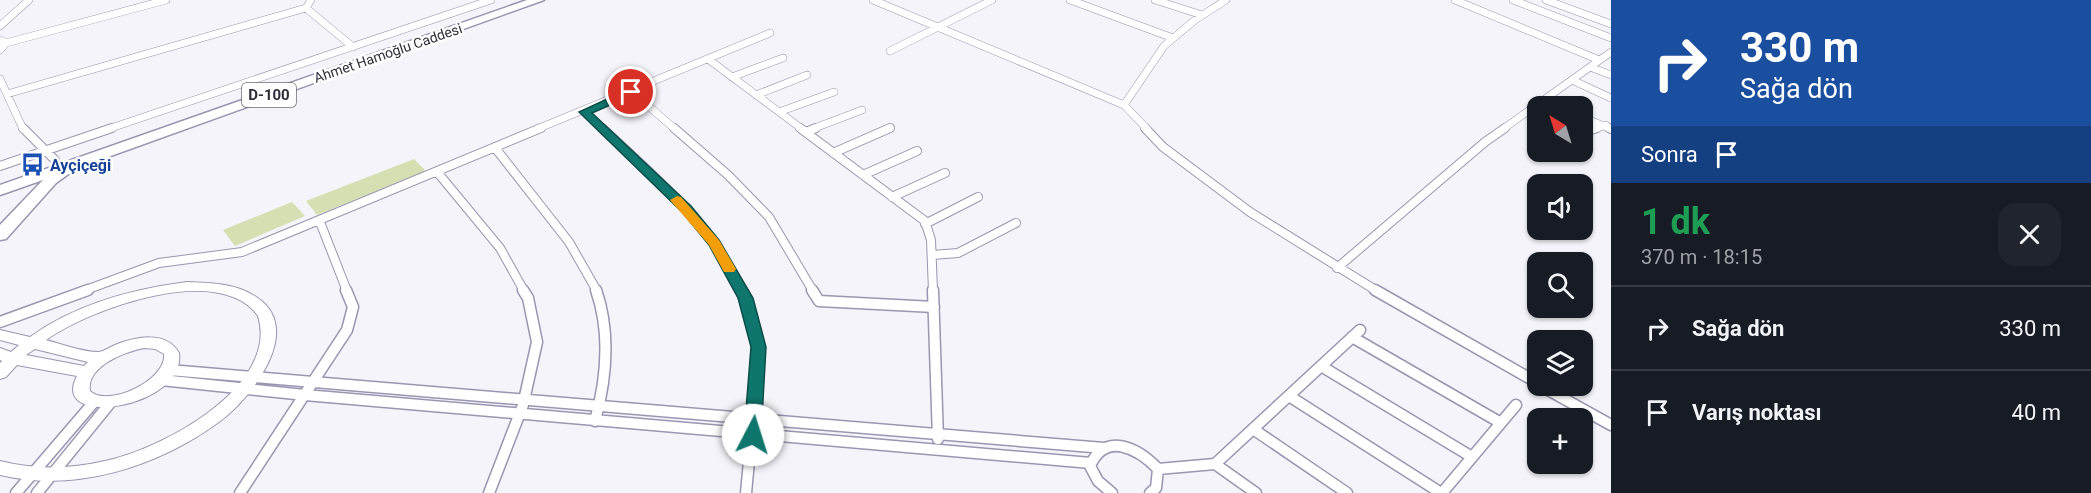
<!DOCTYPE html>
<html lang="tr">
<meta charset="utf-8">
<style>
:root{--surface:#171b24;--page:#20242c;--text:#f1f3f6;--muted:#9ea1a6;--line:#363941}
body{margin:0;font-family:Roboto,sans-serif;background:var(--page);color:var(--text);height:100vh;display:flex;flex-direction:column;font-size:22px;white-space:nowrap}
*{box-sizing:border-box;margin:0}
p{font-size:20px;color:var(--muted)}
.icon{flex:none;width:33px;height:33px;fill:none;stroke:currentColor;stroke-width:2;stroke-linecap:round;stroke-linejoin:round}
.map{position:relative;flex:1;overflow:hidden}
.sheet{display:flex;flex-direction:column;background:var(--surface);width:480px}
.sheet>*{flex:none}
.hud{background:#1a4fa0;color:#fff;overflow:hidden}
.needle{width:39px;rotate:322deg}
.buttons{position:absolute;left:1527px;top:96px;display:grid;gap:12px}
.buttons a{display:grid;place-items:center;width:66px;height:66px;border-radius:12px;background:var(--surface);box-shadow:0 2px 4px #0004;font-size:30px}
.pin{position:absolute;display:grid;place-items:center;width:51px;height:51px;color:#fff;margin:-26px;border:3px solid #fff;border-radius:50%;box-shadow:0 2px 6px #0007}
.me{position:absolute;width:66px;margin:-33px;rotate:5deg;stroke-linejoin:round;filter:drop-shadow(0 0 4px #0008)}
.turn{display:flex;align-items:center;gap:21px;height:126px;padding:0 30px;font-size:27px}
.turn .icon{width:78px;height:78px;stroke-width:2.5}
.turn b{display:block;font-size:42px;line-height:51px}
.then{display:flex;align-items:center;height:57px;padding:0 30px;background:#0003;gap:12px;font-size:22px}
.round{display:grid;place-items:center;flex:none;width:63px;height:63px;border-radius:18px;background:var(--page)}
.headline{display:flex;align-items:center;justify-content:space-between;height:102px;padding:0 30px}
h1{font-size:36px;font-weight:700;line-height:45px;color:#1e9e55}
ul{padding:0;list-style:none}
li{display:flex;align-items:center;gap:18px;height:84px;padding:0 30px;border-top:2px solid var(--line)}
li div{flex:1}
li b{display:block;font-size:22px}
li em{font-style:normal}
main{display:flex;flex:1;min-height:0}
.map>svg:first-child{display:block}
.green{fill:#d6dfb1}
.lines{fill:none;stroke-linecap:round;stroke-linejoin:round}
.street-far2-casing{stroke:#9996b1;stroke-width:8}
.street-far1-casing{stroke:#9996b1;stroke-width:10}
.street-casing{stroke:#9996b1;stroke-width:13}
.secondary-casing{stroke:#9996b1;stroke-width:2}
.highway-casing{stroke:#9996b1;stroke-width:3}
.street-far2{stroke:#fff;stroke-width:7}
.street-far1{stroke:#fff;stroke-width:8}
.street{stroke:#fff;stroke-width:10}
.secondary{fill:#fff;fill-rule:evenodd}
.highway{fill:#fff;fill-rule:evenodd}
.route{fill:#0f766e;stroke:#0a4d48;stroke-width:1.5}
.slow{fill:#f59e0b}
.labels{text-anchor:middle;stroke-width:5;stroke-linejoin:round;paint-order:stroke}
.far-street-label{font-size:14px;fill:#2e2d38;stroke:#fff}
.shield{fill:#fff;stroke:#6d6c74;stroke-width:1.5}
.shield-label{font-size:15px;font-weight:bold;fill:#2e2d38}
.transit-label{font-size:16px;font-weight:bold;fill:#164399;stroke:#fff;text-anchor:start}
</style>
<main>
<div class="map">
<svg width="1611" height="493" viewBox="0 0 1611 493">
<rect width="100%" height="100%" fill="#f5f4fa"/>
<!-- green -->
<path class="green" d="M414 159 426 171 317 215 306 201Z
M292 202 305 216 235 246 223 230Z"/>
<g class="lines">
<defs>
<path id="street-far2" d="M311 0 306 8 353 47
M873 0 1124 105 1147 129
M1070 0 1173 38
M1155 0 1202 15
M1455 0 1599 60
M1513 0 1611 38
M1546 0 1611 24
M0 26 29 0
M0 40 6 43 0 50
M6 43 166 0
M890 51 992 0
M708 59 802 129
M1590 67 1611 75
M732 77 783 58
M0 79 23 129
M1572 80 1611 98
M631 91 675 129
M7 94 306 8
M756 95 807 75
M1544 100 1558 106
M1124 105 1164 46 1195 20 1226 0
M585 112 604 129
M779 112 834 92
M1582 117 1611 129
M108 129 491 0
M537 129 770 33
M812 129 862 110
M887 129 890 128
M1503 129 1611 52
M1593 129 1606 125"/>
<path id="street-far1" d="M23 128 55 160
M602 128C654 176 713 225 741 291
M674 128 728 175 769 217 813 291
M800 128 925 221 931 240 933 291
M1145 128 1163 147 1250 212 1377 291
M1609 128 1611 129
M806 132 816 128
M1582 133 1597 128
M496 149 569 242 597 291
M833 153 890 128
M0 166 112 128
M438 173 500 248 524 291
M863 175 917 151
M892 197 945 173
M320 222 347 291
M925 224 978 197
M932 255 958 253 1016 223
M1337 268 1485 142 1505 128
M83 291 159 263 242 252 541 128"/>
<path id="street" d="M741 290 750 311 759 356 746 493
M812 290 819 301 934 307
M933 290 938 439
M1375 290 1538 383
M0 322 88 290
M1352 337 1501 423
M1321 366 1472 457
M169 370 1104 448
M161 380 305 395 1091 463
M1541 386 1611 425
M1289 396 1441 493
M595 421C607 377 611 333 596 290
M1253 429 1347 493
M1215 464 1256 493
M1158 469 1215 464 1360 330
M16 493 94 402
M37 493 111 402
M240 493 347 330 353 307 346 290
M489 493 523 405 537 342 528 298 523 290
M1112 493 1098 481 1090 466C1105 431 1138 448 1158 469L1156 488 1150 493
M1442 493 1516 405"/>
<path id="secondary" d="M187 282C210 283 233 283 253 295 308 326 252 398 219 422 157 467 76 493 0 475V461C35 470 70 469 105 461 160 450 280 387 258 316 220 261 89 309 46 340 61 344 83 352 98 352 103 352 110 347 115 345 135 337 166 330 179 353 187 408 48 430 77 376L17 365 6 377 0 379V363L2 361 0 360V348L11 352 19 345 0 340V330L30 337C76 304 132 289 187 282ZM144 348 155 349 164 354C167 380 108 408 90 391 86 366 125 352 144 348ZM35 349 88 362 84 366 26 355Z"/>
<path id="highway" d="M527 0H544L69 171 70 173 56 183 6 239 0 240V225L43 180 0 195V185Z"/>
</defs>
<!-- street-far2 casing -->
<use href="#street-far2" class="street-far2-casing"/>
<!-- street-far1 casing -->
<use href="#street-far1" class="street-far1-casing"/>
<!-- street casing -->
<use href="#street" class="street-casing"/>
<!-- secondary casing -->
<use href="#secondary" class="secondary-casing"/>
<!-- highway casing -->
<use href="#highway" class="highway-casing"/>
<!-- street-far2 -->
<use href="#street-far2" class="street-far2"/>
<!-- street-far1 -->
<use href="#street-far1" class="street-far1"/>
<!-- street -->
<use href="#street" class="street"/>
<!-- secondary -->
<use href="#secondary" class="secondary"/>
<!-- highway -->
<use href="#highway" class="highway"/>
</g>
<!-- route -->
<path class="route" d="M631 88 635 89V94L592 113 691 206 719 240 753 298 766 347 761 435 759 440 753 442 747 440 744 435 751 347 738 298 709 245 682 212 579 112Z"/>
<!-- slow -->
<path class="slow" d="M677 196 681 197 719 240 736 269 734 272H724L709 245 670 200Z"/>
<!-- icons -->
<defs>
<symbol id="bus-bare" viewBox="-9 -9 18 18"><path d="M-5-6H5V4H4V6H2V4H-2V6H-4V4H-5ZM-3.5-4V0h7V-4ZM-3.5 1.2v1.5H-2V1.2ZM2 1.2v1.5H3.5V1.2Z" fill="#1a4fb4" stroke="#fff" stroke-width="2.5" paint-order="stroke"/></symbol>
</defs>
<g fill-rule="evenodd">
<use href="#bus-bare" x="16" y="148" width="33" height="33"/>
</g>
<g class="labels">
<!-- far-street labels -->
<g class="far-street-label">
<text transform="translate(388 53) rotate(-19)" y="5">Ahmet Hamoğlu Caddesi</text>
</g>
<!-- shield labels -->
<rect class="shield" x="242" y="83" width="54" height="24" rx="4.5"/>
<g class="shield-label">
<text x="269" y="100">D-100</text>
</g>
<!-- transit labels -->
<g class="transit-label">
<text x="50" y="171">Ayçiçeği</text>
</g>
</g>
</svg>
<div class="buttons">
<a><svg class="needle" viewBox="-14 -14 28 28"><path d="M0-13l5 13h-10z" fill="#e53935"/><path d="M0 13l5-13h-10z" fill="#9ea1a6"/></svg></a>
<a><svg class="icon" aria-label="sound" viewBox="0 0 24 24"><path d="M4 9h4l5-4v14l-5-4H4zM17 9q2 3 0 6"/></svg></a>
<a><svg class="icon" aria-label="search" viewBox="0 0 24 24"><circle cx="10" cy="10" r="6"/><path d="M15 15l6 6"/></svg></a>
<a><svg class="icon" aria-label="layers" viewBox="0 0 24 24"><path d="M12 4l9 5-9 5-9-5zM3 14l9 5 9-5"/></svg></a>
<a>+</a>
</div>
<div class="pin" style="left:631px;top:92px;background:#d93025"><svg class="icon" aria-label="arrive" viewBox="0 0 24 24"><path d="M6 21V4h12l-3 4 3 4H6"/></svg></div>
<svg class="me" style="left:753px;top:435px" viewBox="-20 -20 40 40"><circle r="19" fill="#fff"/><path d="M0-13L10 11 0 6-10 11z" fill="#0f766e"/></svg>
</div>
<section class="sheet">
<div class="hud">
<div class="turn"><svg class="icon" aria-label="right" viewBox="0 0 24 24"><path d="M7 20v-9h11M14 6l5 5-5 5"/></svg><div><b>330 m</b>Sağa dön</div></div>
<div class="then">Sonra<svg class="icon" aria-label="arrive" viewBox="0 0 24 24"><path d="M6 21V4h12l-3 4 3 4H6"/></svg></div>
</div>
<div class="headline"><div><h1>1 dk</h1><p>370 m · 18:15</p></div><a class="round"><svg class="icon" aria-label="close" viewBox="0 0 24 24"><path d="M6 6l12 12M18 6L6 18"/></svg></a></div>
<ul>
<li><svg class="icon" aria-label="right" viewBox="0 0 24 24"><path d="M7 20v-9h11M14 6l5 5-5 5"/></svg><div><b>Sağa dön</b></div><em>330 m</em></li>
<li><svg class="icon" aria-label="arrive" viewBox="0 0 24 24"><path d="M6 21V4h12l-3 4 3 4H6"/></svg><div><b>Varış noktası</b></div><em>40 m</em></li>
</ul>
</section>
</main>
